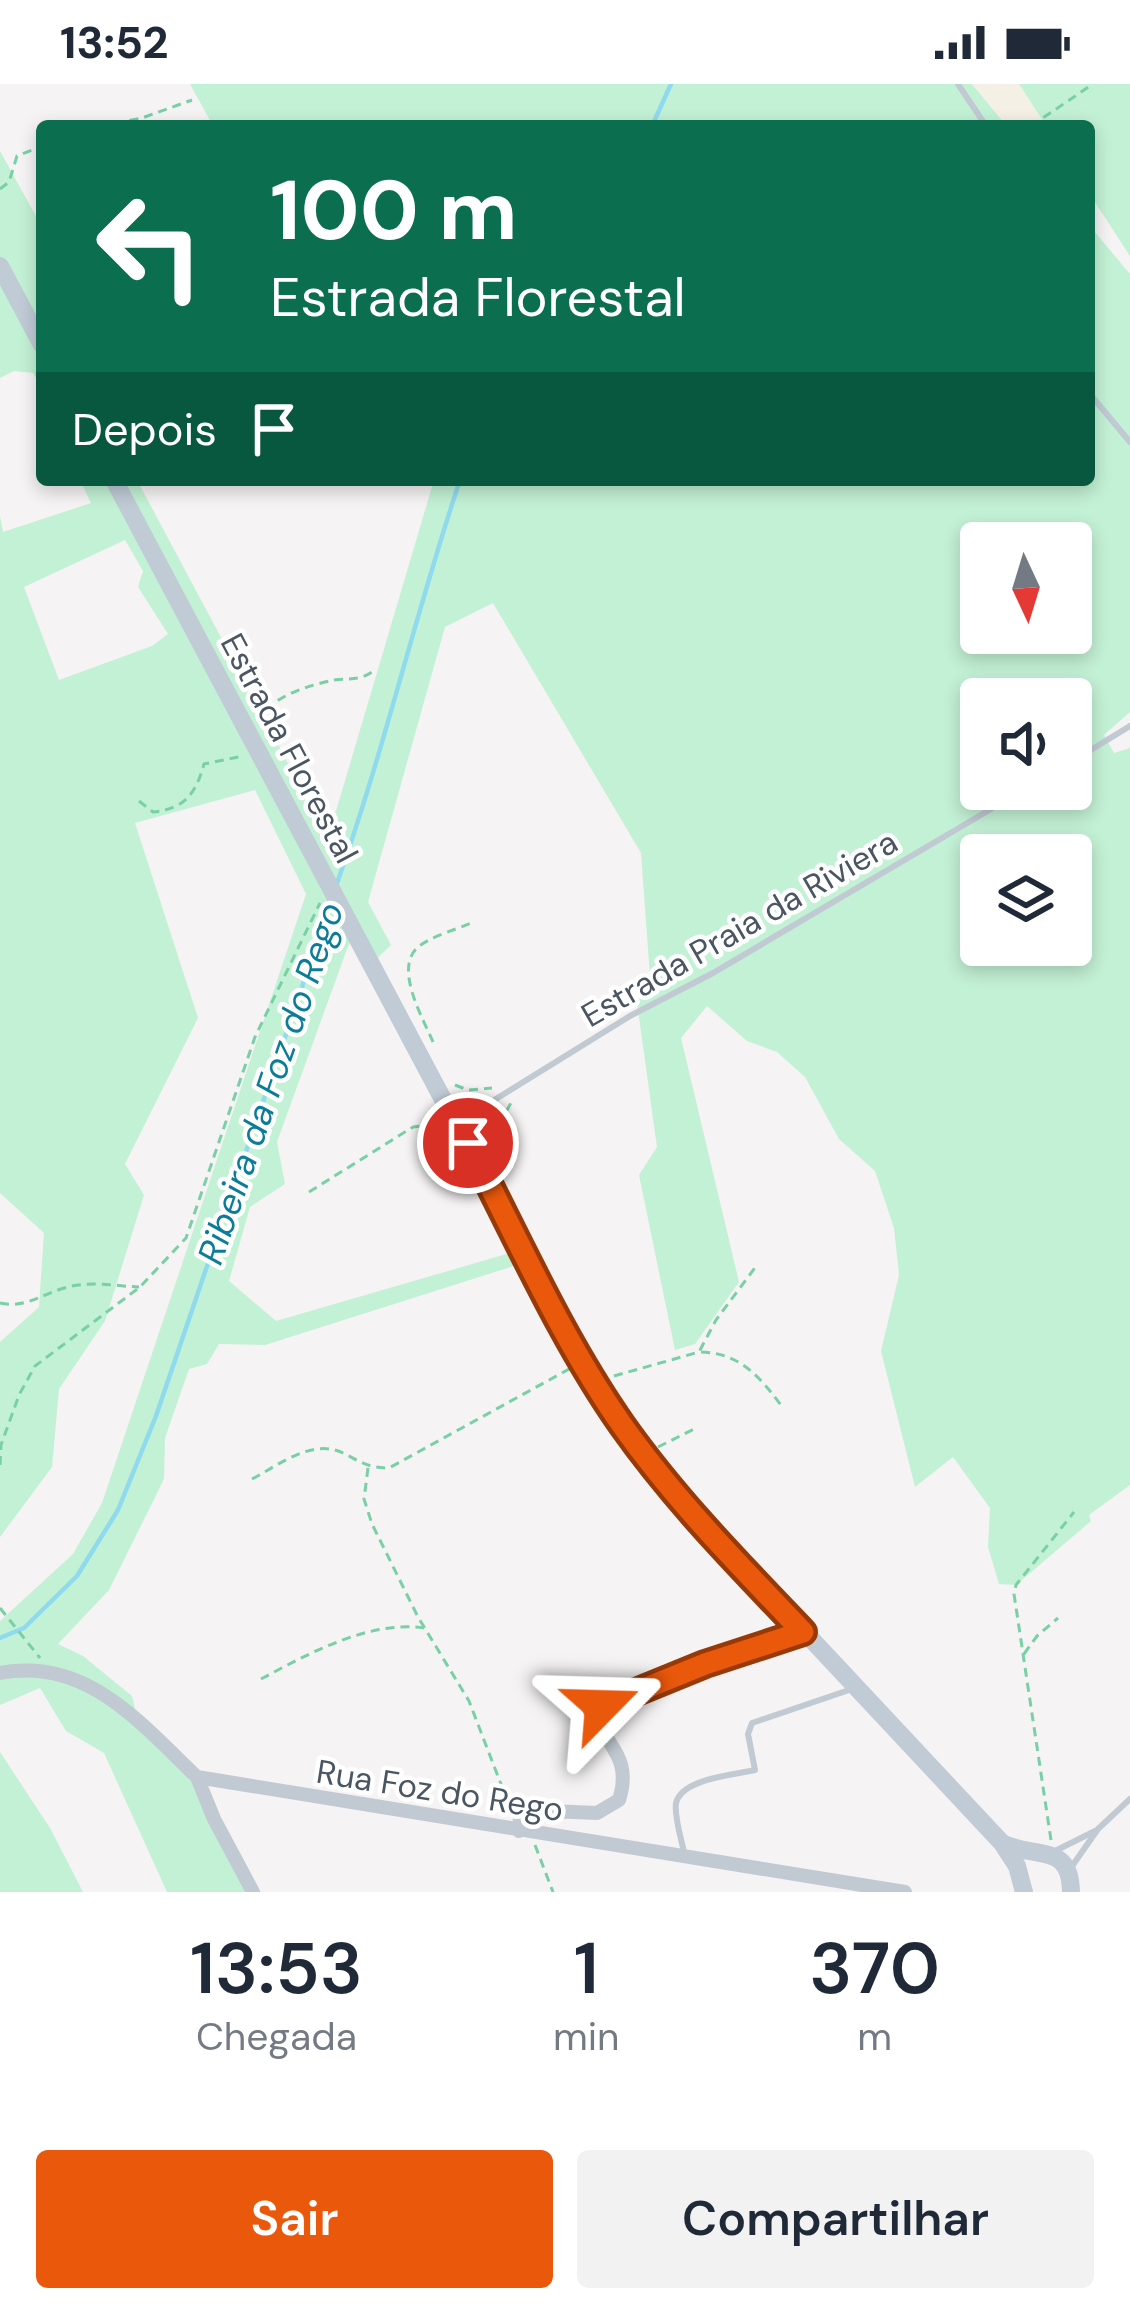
<!DOCTYPE html>
<html lang="pt">
<style>
:root{--surface:#fff;--page:#f2f2f3;--text:#1f2937;--muted:#747a83;--accent:#ea580c}
body{margin:0;font-family:"DM Sans",sans-serif;background:var(--page);color:var(--text);height:100vh;display:flex;flex-direction:column;font-size:45px;white-space:nowrap}
*{box-sizing:border-box;margin:0}
p{font-size:39px;color:var(--muted)}
.icon{flex:none;width:66px;height:66px;fill:none;stroke:currentColor;stroke-width:2;stroke-linecap:round;stroke-linejoin:round}
.map{position:relative;height:1808px;overflow:hidden}
.details{display:flex;flex-direction:column;background:var(--surface);flex:1}
.details>*{flex:none}
.banner{position:absolute;left:36px;top:36px;width:1059px;height:366px;border-radius:12px;box-shadow:0 6px 18px #0003;background:#0b6e4f;color:#fff;overflow:hidden}
.needle{width:78px;rotate:176deg}
.tools{position:absolute;left:960px;top:438px;display:grid;gap:24px}
.tools a{display:grid;place-items:center;width:132px;height:132px;border-radius:12px;background:var(--surface);box-shadow:0 6px 18px #0003;font-size:60px}
.pin{position:absolute;display:grid;place-items:center;width:102px;height:102px;color:#fff;margin:-51px;border:6px solid #fff;border-radius:50%;box-shadow:0 3px 12px #0007}
.me{position:absolute;width:132px;margin:-66px;rotate:68deg;stroke-linejoin:round;filter:drop-shadow(0 0 9px #0008)}
.turn{display:flex;align-items:center;gap:42px;height:252px;padding:0 36px;font-size:54px}
.turn .icon{width:156px;height:156px;stroke-width:2.5}
.turn b{display:block;font-size:84px;line-height:102px}
.then{display:flex;align-items:center;height:114px;padding:0 36px;background:#0003;gap:24px;font-size:45px}
.eta{display:flex;justify-content:space-evenly;align-items:center;height:204px;text-align:center}
.eta b{font-size:72px;font-weight:600;line-height:84px}
.cta{display:flex;gap:24px;margin-top:auto;padding:24px 36px}
.cta a{flex:1;height:138px;border-radius:12px;background:var(--accent);color:#fff;font-size:48px;font-weight:600;line-height:138px;text-align:center}
.cta a+a{background:var(--page);color:var(--text)}
.status{display:flex;justify-content:space-between;align-items:center;height:84px;padding:0 60px;background:var(--surface);direction:ltr}
.status svg{height:33px;fill:currentColor}
.map>svg:first-child{display:block}
.green{fill:#c3f1d5;fill-rule:evenodd}
.sand{fill:#f5f0e5}
.lines{fill:none;stroke-linecap:round;stroke-linejoin:round}
.stream{stroke:#90daee;stroke-width:4.5}
.path{stroke:#7ad0a6;stroke-width:3;stroke-dasharray:9 6;stroke-linecap:butt}
.lane{stroke:#c1cad2;stroke-width:6}
.street{stroke:#c1cad2;stroke-width:14}
.secondary{stroke:#c1cbd6;stroke-width:18}
.route-casing{stroke:#983908;stroke-width:30}
.route{stroke:#ea580c;stroke-width:21}
.labels{text-anchor:middle;stroke-width:9;stroke-linejoin:round;paint-order:stroke}
.street-label{font-size:33px;fill:#4a5661;stroke:#fff}
.water-label{font-size:36px;font-style:italic;fill:#0c7c9b;stroke:#fff}
</style>
<div class="status"><b>13:52</b><svg viewBox="0 0 49 12"><path d="M0 12V9h3v3zM5 12V6h3v6zM10 12V3h3v9zM15 12V0h3v12zM26 1h20v11H26zM47 4h2v5h-2z"/></svg></div>
<div class="map">
<svg width="1130" height="1808" viewBox="0 0 1130 1808">
<rect width="100%" height="100%" fill="#f5f3f3"/>
<!-- green -->
<path class="green" d="M190 0H972L1007 42H213Z
M1019 0H1130V172L1089 109V42H1046Z
M0 67 42 143V305L33 289 14 287 0 294Z
M1089 141 1130 190V628L1104 651 1114 669 1130 664V1401L1089 1431 1091 1437 1016 1501 999 1500 988 1463 990 1424 953 1373 915 1403 881 1267 899 1191 894 1144 875 1087 839 1055 805 993 777 968 747 957 707 922 681 954 739 1198 695 1260 675 1266 639 1091 657 1063 637 919 650 892 641 769 493 519 445 543 368 818 391 861 371 880 354 851 347 865 277 1058 285 1100 250 1123 229 1197 276 1237 510 1169 517 1181 265 1261 219 1260 207 1280 189 1285 165 1354 164 1395 109 1506 58 1560 83 1572 132 1612 135 1625 197 1693 253 1808H167L104 1669 66 1647 40 1604 0 1621V1537L73 1470 102 1419 306 810 255 706 135 739 198 934 125 1080 144 1111 105 1237 59 1305 52 1383 0 1453V1258L39 1223 44 1149 0 1109V432L3 448 91 419 80 396H137L328 754 434 396H1089ZM125 456 143 487 138 503 168 550 152 562 59 596 24 503ZM981 459H1071V549H981ZM981 615H1071V705H981ZM981 771H1071V861H981Z
M0 1668 50 1744 83 1808H0Z"/>
<!-- sand -->
<path class="sand" d="M972 0H1019L1046 42H1007Z"/>
<g class="lines">
<!-- stream -->
<path class="stream" d="M652 42 671 0
M336 802C384 668 415 530 460 396
M0 1554 24 1544 77 1492 118 1426 156 1332 331 818"/>
<!-- path -->
<path class="path" d="M100 42 142 34 192 16
M1031 42 1093 0
M0 105 9 98 17 72 42 62
M261 639 263 628C281 610 310 601 334 596 349 594 359 597 372 588
M139 717 153 728C185 725 196 709 204 680L243 672
M433 958C424 936 394 886 417 864 429 853 455 846 471 839
M455 1001 468 1006 492 1004
M492 1069 494 1050 512 1017
M309 1108 413 1043 440 1040
M0 1219C26 1225 43 1209 68 1203 90 1197 116 1202 139 1203
M701 1268C742 1269 761 1295 784 1325
M614 1292 699 1268 716 1236 757 1181
M658 1363 694 1345
M0 1381 1 1361 19 1311 35 1282 140 1203 186 1154 255 953 320 819
M368 1384 364 1415 372 1440 418 1533 469 1617 509 1721
M252 1395C279 1381 312 1354 343 1369 361 1378 368 1384 389 1384L571 1284
M0 1524 40 1574
M1024 1570 1037 1552 1058 1534
M261 1595C308 1570 369 1536 424 1544
M1051 1756 1014 1510 1016 1501 1074 1428
M535 1761 553 1808"/>
<!-- lane -->
<path class="lane" d="M958 0 986 42
M1089 309 1130 358
M1071 678 1130 642
M478 1026 630 932 713 889 1025 705
M684 1768C681 1754 674 1732 676 1719 682 1694 735 1691 755 1686L748 1650 752 1639 852 1605
M1053 1768 1095 1747
M1070 1785 1098 1745 1130 1715"/>
<!-- street -->
<path class="street" d="M0 1589C86 1572 140 1639 197 1693L905 1808
M197 1693 214 1735 253 1808
M519 1747 520 1731 526 1726 597 1729 619 1716C636 1663 590 1657 601 1622L705 1580 803 1548"/>
<!-- secondary -->
<path class="secondary" d="M0 182 42 261
M114 396 447 1023
M440 1039a21 21 0 1 1 42 0a21 21 0 1 1-42 0Z
M468 1059C529 1177 588 1294 667 1401L1002 1759 1017 1782 1024 1808
M1002 1759C1037 1776 1070 1758 1071 1808"/>
</g>
<g class="lines">
<defs>
<path id="route" d="M468 1059C517 1153 561 1254 622 1341 675 1416 739 1481 803 1548L705 1580 602 1622"/>
</defs>
<!-- route casing -->
<use href="#route" class="route-casing"/>
<!-- route -->
<use href="#route" class="route"/>
</g>
<g class="labels">
<!-- street labels -->
<g class="street-label">
<text transform="translate(290 664) rotate(62)" y="12">Estrada Florestal</text>
<text transform="translate(739 844) rotate(-30)" y="12">Estrada Praia da Riviera</text>
<text transform="translate(440 1706) rotate(9)" y="12">Rua Foz do Rego</text>
</g>
<!-- water labels -->
<g class="water-label">
<text transform="translate(270 999) rotate(-71)" y="13">Ribeira da Foz do Rego</text>
</g>
</g>
</svg>
<div class="tools">
<a><svg class="needle" viewBox="-14 -14 28 28"><path d="M0-13l5 13h-10z" fill="#e53935"/><path d="M0 13l5-13h-10z" fill="#747a83"/></svg></a>
<a><svg class="icon" aria-label="sound" viewBox="0 0 24 24"><path d="M4 9h4l5-4v14l-5-4H4zM17 9q2 3 0 6"/></svg></a>
<a><svg class="icon" aria-label="layers" viewBox="0 0 24 24"><path d="M12 4l9 5-9 5-9-5zM3 14l9 5 9-5"/></svg></a>
</div>
<div class="pin" style="left:468px;top:1059px;background:#d93025"><svg class="icon" aria-label="arrive" viewBox="0 0 24 24"><path d="M6 21V4h12l-3 4 3 4H6"/></svg></div>
<svg class="me" style="left:602px;top:1622px" viewBox="-20 -20 40 40"><path d="M0-17L14 15 0 8-14 15z" fill="#ea580c" stroke="#fff" stroke-width="4"/></svg>
<div class="banner">
<div class="turn"><svg class="icon" aria-label="left" viewBox="0 0 24 24"><path d="M17 20v-9H6M10 6l-5 5 5 5"/></svg><div><b>100 m</b>Estrada Florestal</div></div>
<div class="then">Depois<svg class="icon" aria-label="arrive" viewBox="0 0 24 24"><path d="M6 21V4h12l-3 4 3 4H6"/></svg></div>
</div>
</div>
<section class="details">
<div class="eta">
<div><b>13:53</b><p>Chegada</p></div>
<div><b>1</b><p>min</p></div>
<div><b>370</b><p>m</p></div>
</div>
<div class="cta"><a>Sair</a><a>Compartilhar</a></div>
</section>
